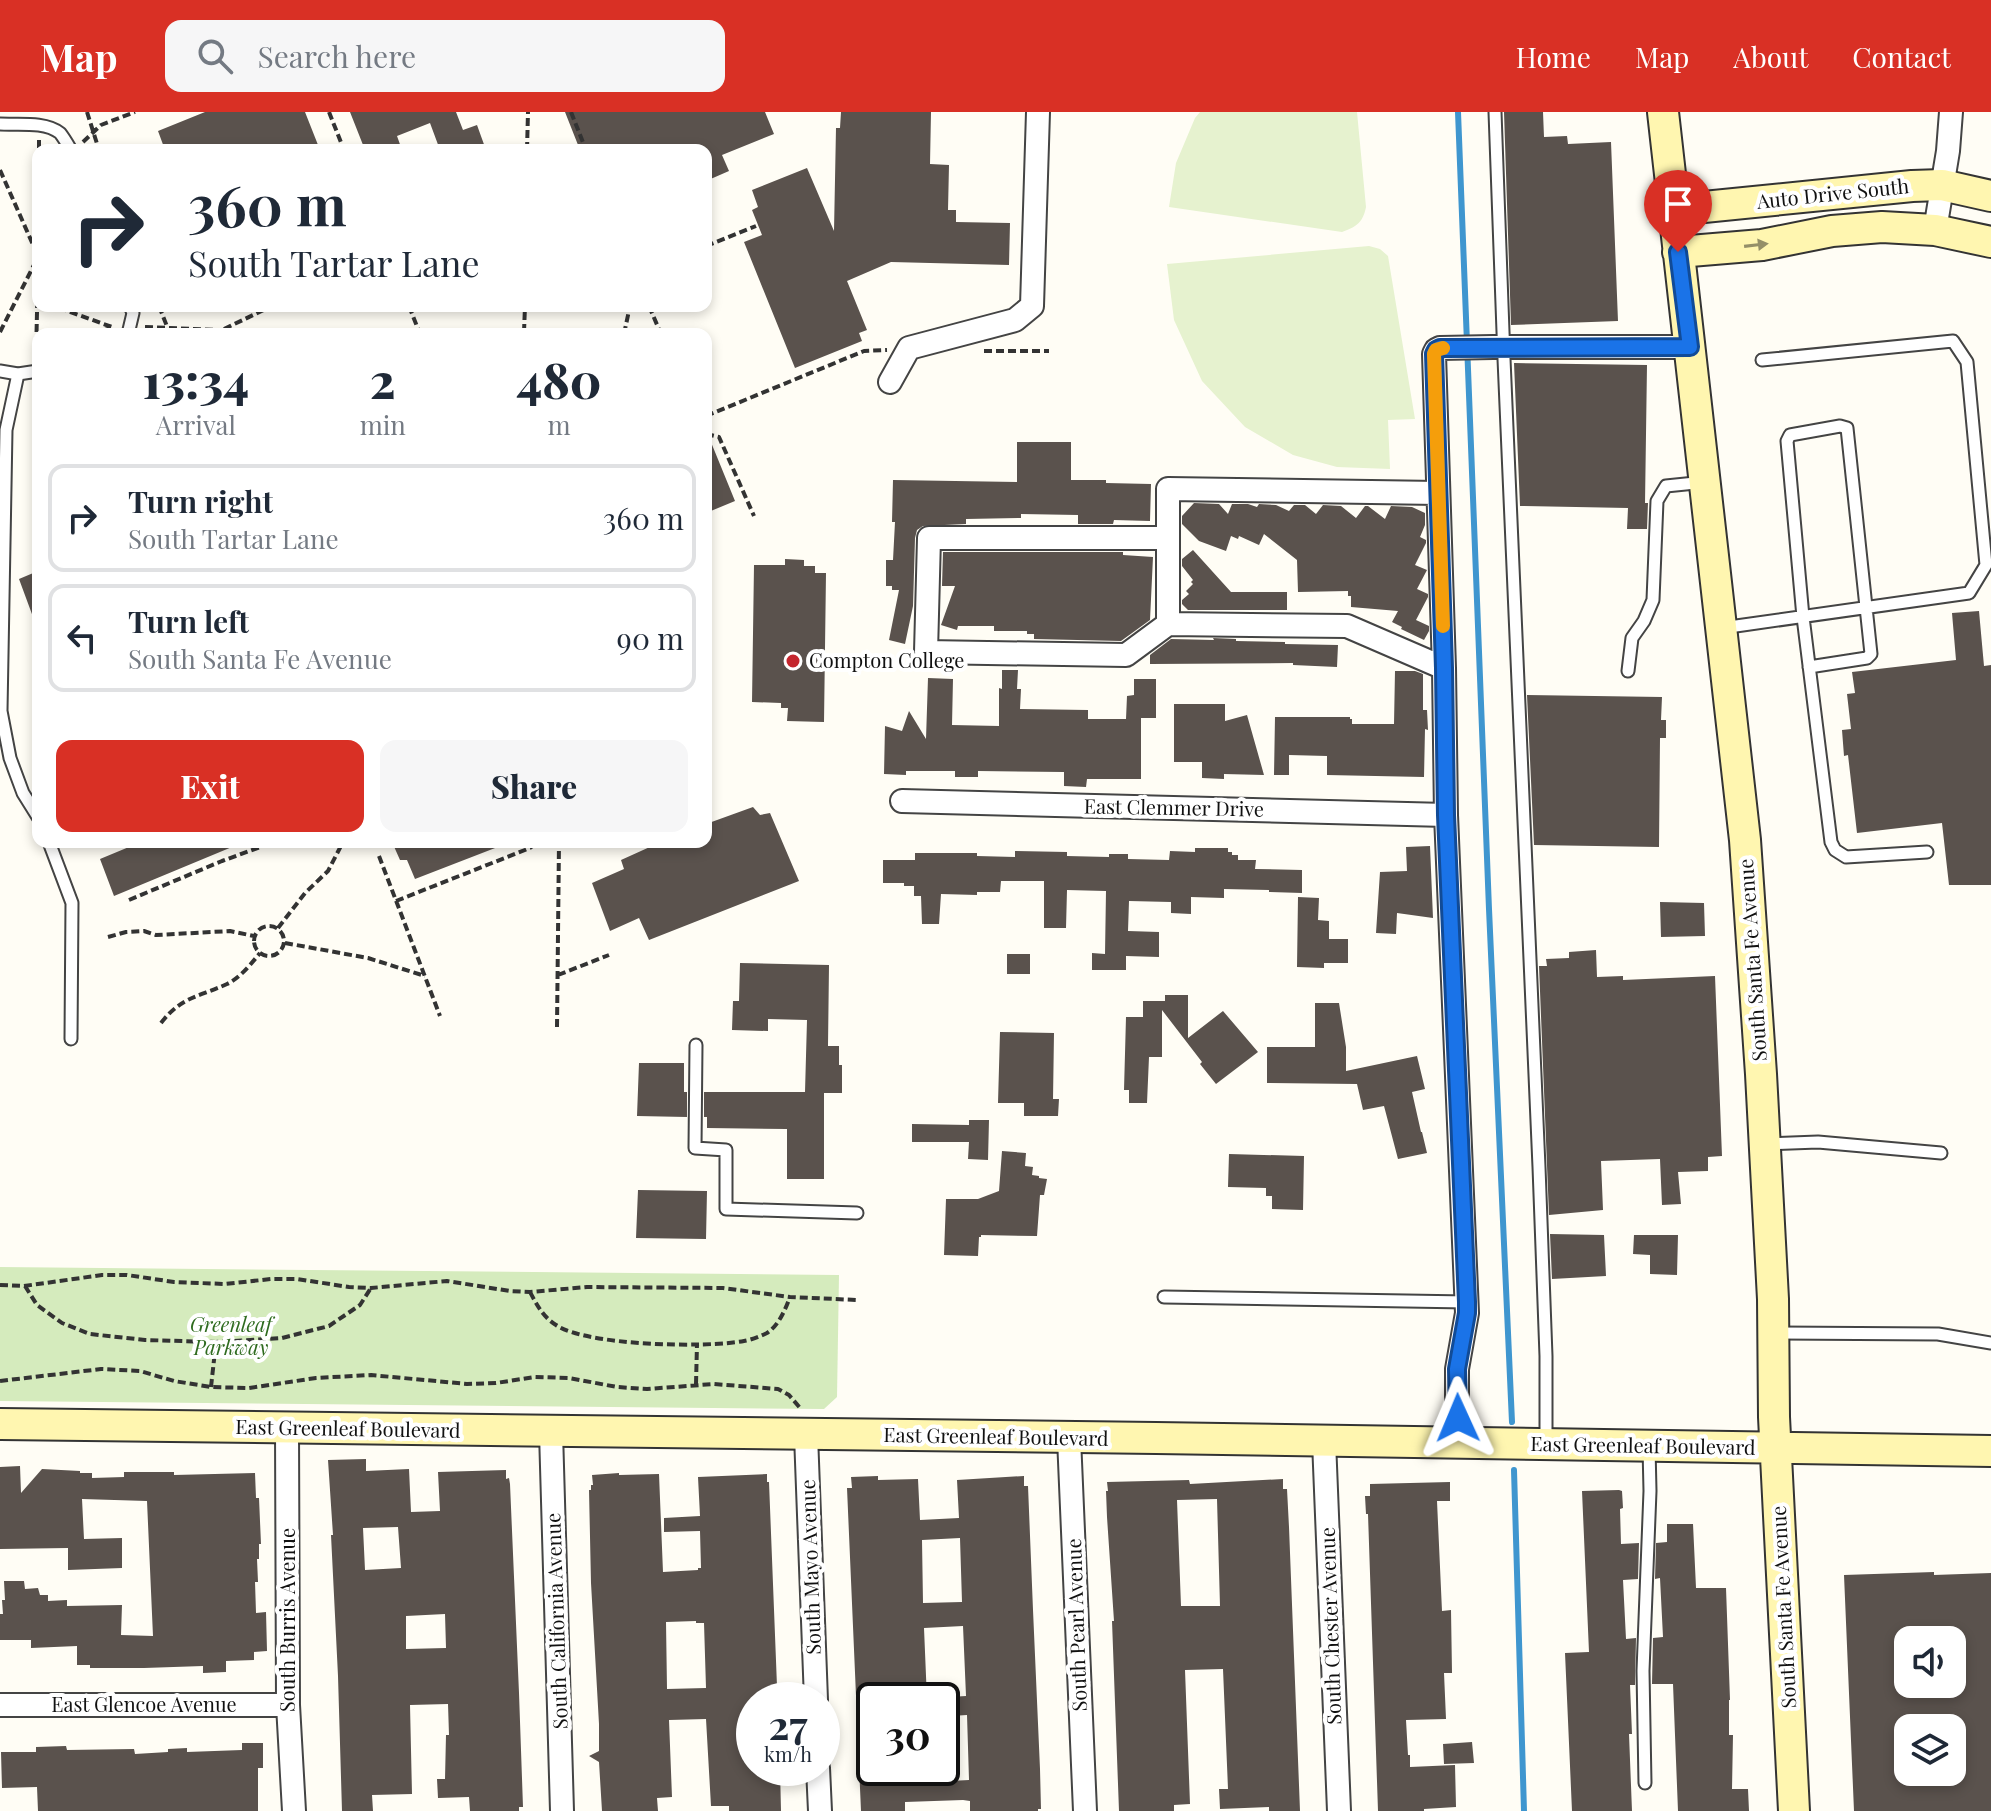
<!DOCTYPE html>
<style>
:root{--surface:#fff;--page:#f6f6f7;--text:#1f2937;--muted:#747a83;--line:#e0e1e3;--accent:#d93025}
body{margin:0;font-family:"Playfair Display",serif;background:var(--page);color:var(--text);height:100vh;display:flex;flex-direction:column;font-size:30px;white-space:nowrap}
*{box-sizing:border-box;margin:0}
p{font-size:26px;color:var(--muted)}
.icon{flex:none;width:44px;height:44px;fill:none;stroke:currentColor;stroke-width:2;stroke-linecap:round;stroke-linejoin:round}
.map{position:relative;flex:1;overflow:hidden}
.panel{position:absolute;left:32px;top:216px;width:680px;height:520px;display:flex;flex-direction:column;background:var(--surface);border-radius:16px;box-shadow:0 4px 12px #0003}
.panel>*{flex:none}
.top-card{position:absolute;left:32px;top:32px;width:680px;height:168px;border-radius:16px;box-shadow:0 4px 12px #0003;background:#fff;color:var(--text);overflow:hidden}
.buttons{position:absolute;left:1894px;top:1514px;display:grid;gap:16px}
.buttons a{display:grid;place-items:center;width:72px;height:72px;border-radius:16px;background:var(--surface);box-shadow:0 4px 12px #0003;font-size:40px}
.speed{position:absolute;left:736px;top:1570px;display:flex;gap:16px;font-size:40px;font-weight:700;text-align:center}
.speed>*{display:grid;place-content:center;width:104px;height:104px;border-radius:50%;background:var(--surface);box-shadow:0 4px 12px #0003;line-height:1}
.speed small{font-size:20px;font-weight:400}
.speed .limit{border:4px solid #111;border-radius:12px;background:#fff;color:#111}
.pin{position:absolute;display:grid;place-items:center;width:68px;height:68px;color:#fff;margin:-82px -34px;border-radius:50% 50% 50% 0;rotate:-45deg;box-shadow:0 0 8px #0007}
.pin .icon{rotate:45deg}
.me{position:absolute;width:88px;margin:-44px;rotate:359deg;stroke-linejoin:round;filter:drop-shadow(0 0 6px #0008)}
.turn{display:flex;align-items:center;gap:28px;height:168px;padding:0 24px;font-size:36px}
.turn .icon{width:104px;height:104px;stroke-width:2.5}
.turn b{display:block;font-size:56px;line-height:68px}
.eta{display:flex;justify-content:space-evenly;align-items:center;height:136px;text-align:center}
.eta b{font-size:48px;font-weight:800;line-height:56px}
.primary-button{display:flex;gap:16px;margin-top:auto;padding:16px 24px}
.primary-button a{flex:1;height:92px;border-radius:16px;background:var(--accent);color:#fff;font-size:32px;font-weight:800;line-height:92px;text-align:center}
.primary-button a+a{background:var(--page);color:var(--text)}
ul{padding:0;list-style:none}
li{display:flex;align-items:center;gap:24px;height:108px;margin:0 16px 12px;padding:0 8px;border:4px solid var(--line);border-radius:16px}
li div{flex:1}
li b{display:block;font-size:30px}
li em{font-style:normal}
header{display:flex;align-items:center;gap:48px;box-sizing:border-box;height:112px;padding:0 40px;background:var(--accent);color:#fff}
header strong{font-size:38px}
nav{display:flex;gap:44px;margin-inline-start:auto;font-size:28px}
.search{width:560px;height:72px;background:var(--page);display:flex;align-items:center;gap:20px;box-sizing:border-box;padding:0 28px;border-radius:16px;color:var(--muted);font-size:30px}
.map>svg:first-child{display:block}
.green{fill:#d5ebbd}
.pitch{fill:#e6f2cf}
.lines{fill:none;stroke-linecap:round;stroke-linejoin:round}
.stream{stroke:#3f96cf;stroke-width:6}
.building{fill:#5a524d;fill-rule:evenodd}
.lane-casing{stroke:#444;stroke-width:15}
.street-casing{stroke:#444;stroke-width:26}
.secondary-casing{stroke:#333;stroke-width:34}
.path{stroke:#333;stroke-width:4;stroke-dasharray:8 4;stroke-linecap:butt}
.lane{stroke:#fff;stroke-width:11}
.street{stroke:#fff;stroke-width:22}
.secondary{stroke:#fff6b0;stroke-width:30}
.oneway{fill:#948f68}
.route-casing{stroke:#114b97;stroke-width:20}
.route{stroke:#1a73e8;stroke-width:14}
.slow{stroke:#f59e0b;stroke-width:14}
.poi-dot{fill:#c4262e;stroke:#fff;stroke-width:3}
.labels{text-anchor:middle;stroke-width:8;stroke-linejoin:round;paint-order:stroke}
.street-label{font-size:20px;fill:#111;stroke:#fff}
.poi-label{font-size:20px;fill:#111;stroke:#fff;text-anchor:start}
.park-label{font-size:20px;font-style:italic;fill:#2f6b1f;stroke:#fff}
</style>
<header>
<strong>Map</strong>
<div class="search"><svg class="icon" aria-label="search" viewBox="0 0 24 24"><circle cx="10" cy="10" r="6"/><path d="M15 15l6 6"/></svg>Search here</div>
<nav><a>Home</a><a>Map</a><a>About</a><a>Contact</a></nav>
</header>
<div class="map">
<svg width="1991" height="1699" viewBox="0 0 1991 1699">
<rect width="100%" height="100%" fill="#fffdf5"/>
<!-- green -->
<path class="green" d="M0 1155 839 1163 837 1285 824 1297 0 1289Z"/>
<!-- pitch -->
<path class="pitch" d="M1200 0H1357L1366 95C1363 110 1357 115 1342 120L1169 95 1176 51 1195 6Z
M1369 134 1380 137 1388 144 1415 307 1388 308 1390 357 1337 355 1293 343 1245 315 1202 269 1174 208 1167 152Z"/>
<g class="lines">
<!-- stream -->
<path class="stream" d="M1458 0 1489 797 1512 1310
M1514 1358 1524 1699"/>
</g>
<!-- building -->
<path class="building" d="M205 0H305L320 38H165L158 19Z
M350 0H456L463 18 477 13 486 38H440L430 11 397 24 402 38H365Z
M565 0H765L774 22 722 43 729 59 706 69V38H580Z
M841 0H931L930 52 949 53 948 98H956V110L1010 111 1009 153 891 150 847 169 867 218 859 221 862 229 795 256 744 130 762 123 752 98 758 95 752 78 807 56 834 119 836 16H840Z
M1504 0H1543L1544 25 1567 24 1568 32 1611 30 1618 209 1511 213Z
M1514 251 1647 253 1645 391H1648L1647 417H1627L1628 396 1520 394Z
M706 318 735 389 706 401Z
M1017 330H1071V368H1106V371L1151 372 1150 409 1114 408 1113 412H1078V403L1021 402V406L966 407V412L923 414 917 418 915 426 913 494 905 532 889 528 899 478H892V474H886V448H893L895 410H892L893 368 1017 370Z
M1194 391 1219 392 1228 402 1232 392H1248L1257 395 1259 392 1276 393 1289 399 1294 393H1305L1316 402 1323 393 1341 394 1356 406 1365 394H1368L1385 407 1391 394 1412 395 1425 401V413L1420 425 1426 428V431L1415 453 1427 458 1417 477 1428 482V485L1416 508 1429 514V519L1424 528 1401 517 1402 515 1392 510 1398 499 1351 495V484H1348V479L1298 480 1297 448 1264 422 1259 433 1239 424 1238 427 1231 424 1226 439 1199 429 1182 412V404Z
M1193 438 1231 480H1287V498H1188L1182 492V488L1189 482 1186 479 1193 472 1191 470 1193 468 1182 454V447Z
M943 440H1123V443L1153 445 1150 508 1121 529 1034 527V522H1027V519H994V514H958L957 518 941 513 955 474H942Z
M785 447 804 448V454H815V461H826L824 610 787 609 788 596H781V591L752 590 754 453H785Z
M38 459V512L36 513 19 467Z
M1979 499 1984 554 1991 553V773H1949L1942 711 1857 721 1848 643 1844 644 1842 618 1851 617 1847 582 1855 581 1852 560 1956 548 1952 501Z
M1213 526 1236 527V529L1285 530V532L1338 533 1337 555 1293 553V551L1150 552V543L1171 527 1214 528Z
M1002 558H1018L1017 577H1021L1020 597 1088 598V607H1126L1127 584 1134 583V567H1156V606H1141V667H1087L1086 675 1064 674V660L978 659V665H955V659H906V663L884 662 885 614 902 619 909 599 926 627 928 566 953 567 952 613 999 614V576L1002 577Z
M1395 559H1415L1423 562V598H1427L1428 618 1425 617 1424 665 1327 663V644L1289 643V663H1274L1275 605H1350V607H1352V612H1394Z
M1527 583 1662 585 1661 608H1666V626H1660L1659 735 1534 733Z
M1174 592H1225V609L1247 603 1264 663 1224 662V667L1202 666V650H1174Z
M753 695 760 703 770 701 799 769 649 828 639 806 610 819 592 771 624 757 621 748 652 734 650 730H706V712Z
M141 730H244L114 784 100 747Z
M392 730H508V731L415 767 407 748H400Z
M1430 734 1433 806 1397 801 1396 822 1376 821 1380 760 1407 759 1406 735Z
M1195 736H1228V740H1232V743H1238V748H1256L1255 757 1302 758V781L1269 780V778L1224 777V786L1191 785V802L1171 801V790L1129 789 1128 819 1159 820V845L1126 844V858H1092V841L1105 842 1106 779 1067 778 1066 816H1044V769H1001L1000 780H977V783L941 782 939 812H922L921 784H914V774H904V771H883V748H915V741H977V744L1015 745V739L1067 740V744L1109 745V742H1128V747L1169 748 1170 739 1195 740Z
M1298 785 1319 786 1318 808 1329 809V827H1348V851H1324V856L1297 855Z
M1660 790 1704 791 1705 824 1661 825Z
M1596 838 1597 865 1623 864V868L1715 864 1722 1044 1708 1045V1059L1678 1060 1681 1092 1662 1093 1660 1047 1601 1049 1603 1098 1549 1103 1539 854H1547L1546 847 1569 846V840Z
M1007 842H1030V862H1007Z
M740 851 829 853 828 934H839V953H842V981H824V1067H787V1017L707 1016V1005H704V980H805L807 908 768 907V919L732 918 733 889H739Z
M1165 883H1188V926L1223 899 1258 940 1216 972 1200 952 1202 950 1162 898V945H1149L1147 991H1129V978H1124L1126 905H1143V889H1165Z
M1315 891H1339L1346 935V959L1417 944 1425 977 1412 980 1421 1020H1422L1427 1041 1398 1047 1384 994 1363 998 1357 972 1267 971V935H1315Z
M1000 920 1054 921 1053 987H1059L1058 1004H1024V991H998Z
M639 951H684V980H687V1005L637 1004Z
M969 1008H989L988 1048 968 1047 969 1030H912V1012L969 1013Z
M1002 1039 1026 1041 1025 1054 1033 1055 1032 1063 1039 1064V1066L1047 1067 1044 1083H1040L1037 1124 981 1123V1125H979L978 1144 944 1143 946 1087H978L999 1079Z
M1229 1042 1304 1044 1303 1098 1272 1097V1084H1266V1076L1228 1075Z
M638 1078 707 1079 706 1127 636 1126Z
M1550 1122 1604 1123 1606 1164 1552 1167Z
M1634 1123H1678L1677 1163 1650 1162V1143L1633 1142Z
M366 1347V1359L409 1357 411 1400 440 1399 438 1360 506 1358V1367L509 1366 510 1372 519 1581 523 1695H519V1699H470L469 1685 438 1686 437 1667H445L446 1623H449L448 1592 410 1593 412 1682 372 1683 373 1699H342L338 1564 331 1423H333L328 1348ZM398 1415 401 1456 365 1458 363 1416ZM445 1502 446 1536 406 1537V1504Z
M20 1354 21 1381 42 1357 80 1359V1361H92V1366L124 1365V1360H174V1363L255 1361 256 1386H259L261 1432H259V1447H257L258 1470H255L256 1501 266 1500 267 1539 254 1540V1548L226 1549V1560L203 1561V1554L144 1556H90V1553H77V1534L31 1536V1528H0V1502H3L2 1488H5L4 1469H24L25 1477 38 1476 40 1483H48V1489L67 1488V1494L122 1493 121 1523 153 1524 147 1389 82 1387 84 1427 122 1426V1456L68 1458V1436L0 1437V1355Z
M619 1361V1363L659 1362 663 1460 698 1458V1456H701L700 1419 664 1420V1406L700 1404 698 1365 767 1362V1370H769L777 1574 773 1575 774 1588H754V1656H780L781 1699H729V1694H711L706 1607 669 1608 672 1685 657 1686 658 1699H602L599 1650 589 1644 599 1639V1612L591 1471 589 1378H591V1373H593L592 1363ZM696 1509V1511H704L706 1576 667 1577 666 1510Z
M878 1364V1368L918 1367 920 1408 959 1406 957 1368 1024 1364V1374H1028L1033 1498 1040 1657 1041 1697H1038V1699H970V1689L963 1688 905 1690V1699H861L847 1376H852L851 1365ZM960 1426 962 1490 923 1491 922 1428ZM963 1514 966 1584 950 1585 951 1604 967 1603 969 1668 931 1670 930 1656H874V1588H927L924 1516Z
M1283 1367V1377H1287L1289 1415 1300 1699H1269V1695L1220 1697 1219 1677H1228L1223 1557 1185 1558 1190 1692 1174 1693V1699H1119L1112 1509H1114L1107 1405 1106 1379H1108L1107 1370 1189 1368 1190 1372ZM1217 1387 1220 1494H1181L1177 1388Z
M1450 1370V1389H1437L1442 1499 1451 1498 1452 1561H1444L1446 1607 1406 1608 1408 1643H1410V1655L1455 1653 1456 1695 1424 1697V1699H1378L1368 1402H1366L1365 1384H1370V1372Z
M1619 1378 1622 1379 1623 1396 1620 1397 1621 1432 1639 1431 1638 1467 1623 1468 1626 1527 1636 1526 1635 1573H1630L1632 1622H1629L1632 1699H1572L1565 1541 1589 1540 1582 1379Z
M1667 1412H1693L1696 1476H1726L1730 1588H1729V1623H1733L1732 1677H1748L1749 1699H1678L1673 1572H1652L1653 1526 1663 1525 1660 1466 1655 1467 1656 1431 1667 1430Z
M1934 1460V1463L1991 1461V1699H1854L1844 1463ZM1908 1528H1952V1572H1908ZM1908 1616H1952V1660H1908Z
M1472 1630 1474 1651 1444 1652 1443 1632Z
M242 1631H263V1656H258V1699H38L37 1675 2 1676 1 1640H36V1635L66 1634 67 1638 134 1637 135 1642 168 1640V1637L187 1636V1640L242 1638Z"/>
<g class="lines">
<defs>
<path id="lane" d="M1495 0 1504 247 1539 1055 1546 1244V1332
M0 12C18 13 45 9 60 21 64 26 68 33 71 38
M128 222 133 201 130 194
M0 259 18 262 38 259
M18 262 6 318 1 599 10 646 23 681 38 705
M1722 516 1969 481 1986 453 1967 250 1953 229 1762 248
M1809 555 1867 546 1871 542 1847 316 1840 314 1790 323 1787 329 1803 505 1831 730 1835 738 1846 745 1927 740
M1628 559 1632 526 1644 509 1653 488 1657 389 1666 374 1705 370
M49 730 72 791 71 927
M696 933 695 1036 726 1038V1097L857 1101
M1765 1032 1818 1030 1941 1041
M1164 1185 1467 1190
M1776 1221 1938 1222 1991 1231
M1645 1671 1643 1559 1650 1379 1649 1335"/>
<path id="street" d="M1935 118 1948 39 1951 0
M890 270 909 236 1015 208 1032 194 1038 0
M1438 381 1168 377V512L1347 514 1444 556
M1167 426H929L926 540 1126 543 1168 512
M902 689 1446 703
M287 1316 288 1593 294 1699
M551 1320 562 1699
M806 1323 816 1588
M1069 1326 1085 1699
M1324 1329 1339 1699
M1457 1331V1257L1467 1201 1446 703 1444 556 1434 242 1436 238 1440 236 1493 235H1690
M0 1593H288
M818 1656 820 1699"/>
<path id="secondary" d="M1663 0 1745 728 1761 962 1773 1187 1774 1305 1794 1699
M1674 98 1912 74 1942 73 1991 84
M1678 140 1762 133 1832 119 1882 115 1935 118 1991 130
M0 1312 1156 1326 1991 1339"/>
</defs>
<!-- lane casing -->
<use href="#lane" class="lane-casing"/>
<!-- street casing -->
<use href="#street" class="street-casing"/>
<!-- secondary casing -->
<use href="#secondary" class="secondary-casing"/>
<!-- path -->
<path class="path" d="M87 0 99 38
M329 0 344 38
M571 0 586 38
M39 28V38
M83 30 101 13 135 0
M527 38 528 0
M0 58 38 144
M706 134 756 114
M60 194 62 197 112 215
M159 194 170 222
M409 194 420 222
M649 194 661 222
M145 215 220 218H419L588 222
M224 217 272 194
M0 220 38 145
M524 220 525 194
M94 222 110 216
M624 222 630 194
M984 239H1049
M36 244 38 156
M706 304 864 239 887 238
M706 322 719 325 754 404
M636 730 638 733
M379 744 440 904
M129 788 222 749 274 730
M396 789 530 736 538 730
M254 829a15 15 0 1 1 30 0a15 15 0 1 1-30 0Z
M278 816 305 781 328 759 343 730
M108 825 126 820 144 819 156 823 230 819 254 824
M285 831 368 846 425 864
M558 863 609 843
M161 911C182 884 199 885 227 872 240 866 251 852 260 841
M557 915 559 730
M0 1173 24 1174 102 1163H127L174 1170 225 1172 271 1167H297L349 1175 371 1176 447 1169 510 1179 530 1180 587 1175 723 1176 790 1185 857 1188
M25 1174 37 1193 62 1211 90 1222 145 1228 216 1230 282 1226 329 1214 360 1193 371 1176
M530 1180C537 1193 543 1205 556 1213 587 1234 706 1236 744 1229 751 1228 761 1224 767 1221 779 1213 785 1198 790 1185
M0 1269 101 1257 140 1259 174 1269 211 1275 249 1276 316 1266 371 1263 467 1272 496 1271 535 1265 569 1266 617 1275 647 1277 714 1272 778 1277 789 1283 801 1297
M696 1272 697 1232
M211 1275 216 1230"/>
<!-- lane -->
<use href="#lane" class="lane"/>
<!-- street -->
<use href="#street" class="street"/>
<!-- secondary -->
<use href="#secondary" class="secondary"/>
</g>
<!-- one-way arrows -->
<defs><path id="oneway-solid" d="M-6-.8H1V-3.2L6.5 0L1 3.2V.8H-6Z" transform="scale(2)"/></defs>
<use class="oneway" href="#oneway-solid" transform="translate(1756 133) rotate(-7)"/>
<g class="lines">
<defs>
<path id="route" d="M1458 1306 1457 1257 1467 1201V1190L1446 703 1444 556 1434 242 1436 238 1440 236 1690 235 1678 140"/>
</defs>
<!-- route casing -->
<use href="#route" class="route-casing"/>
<!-- route -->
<use href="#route" class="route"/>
<!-- slow -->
<path class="slow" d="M1443 514 1434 242 1436 238 1443 236"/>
</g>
<!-- markers -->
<circle class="poi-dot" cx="793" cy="549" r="8"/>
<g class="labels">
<!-- street labels -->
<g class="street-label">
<text transform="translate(1833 82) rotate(-6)" y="7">Auto Drive South</text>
<text transform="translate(1174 696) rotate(1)" y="7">East Clemmer Drive</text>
<text transform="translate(1753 848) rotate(-94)" y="7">South Santa Fe Avenue</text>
<text transform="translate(348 1317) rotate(1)" y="7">East Greenleaf Boulevard</text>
<text transform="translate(996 1325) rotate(1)" y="7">East Greenleaf Boulevard</text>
<text transform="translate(1643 1334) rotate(1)" y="7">East Greenleaf Boulevard</text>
<text transform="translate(811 1455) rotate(-92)" y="7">South Mayo Avenue</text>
<text transform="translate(1784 1495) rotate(-93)" y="7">South Santa Fe Avenue</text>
<text transform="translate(288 1508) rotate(-90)" y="7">South Burris Avenue</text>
<text transform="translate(557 1509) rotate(-92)" y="7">South California Avenue</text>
<text transform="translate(1077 1513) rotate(-92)" y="7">South Pearl Avenue</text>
<text transform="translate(1331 1514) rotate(-92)" y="7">South Chester Avenue</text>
<text x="144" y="1600">East Glencoe Avenue</text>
</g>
<!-- poi labels -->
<g class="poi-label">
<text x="809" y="556">Compton College</text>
</g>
<!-- park labels -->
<g class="park-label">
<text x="231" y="1220">Greenleaf<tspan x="231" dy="23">Parkway</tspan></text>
</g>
</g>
</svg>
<div class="buttons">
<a><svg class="icon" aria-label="sound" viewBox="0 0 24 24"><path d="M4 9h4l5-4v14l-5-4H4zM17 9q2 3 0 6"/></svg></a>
<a><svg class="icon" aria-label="layers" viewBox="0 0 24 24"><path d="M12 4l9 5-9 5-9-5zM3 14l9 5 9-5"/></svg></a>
</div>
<div class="speed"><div>27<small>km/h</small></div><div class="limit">30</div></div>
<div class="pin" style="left:1678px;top:140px;background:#d93025"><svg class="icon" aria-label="arrive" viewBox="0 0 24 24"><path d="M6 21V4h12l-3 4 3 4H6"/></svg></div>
<svg class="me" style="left:1458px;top:1306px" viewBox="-20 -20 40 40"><path d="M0-17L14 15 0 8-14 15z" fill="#1a73e8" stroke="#fff" stroke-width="4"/></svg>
<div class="top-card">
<div class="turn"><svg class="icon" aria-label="right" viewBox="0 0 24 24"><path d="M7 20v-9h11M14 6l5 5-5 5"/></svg><div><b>360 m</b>South Tartar Lane</div></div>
</div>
<section class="panel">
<div class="eta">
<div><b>13:34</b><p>Arrival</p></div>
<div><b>2</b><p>min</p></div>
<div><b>480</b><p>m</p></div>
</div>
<ul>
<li><svg class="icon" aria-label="right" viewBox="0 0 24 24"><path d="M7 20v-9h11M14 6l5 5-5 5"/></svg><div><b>Turn right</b><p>South Tartar Lane</p></div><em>360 m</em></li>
<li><svg class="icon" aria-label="left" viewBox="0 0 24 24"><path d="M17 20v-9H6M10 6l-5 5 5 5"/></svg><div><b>Turn left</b><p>South Santa Fe Avenue</p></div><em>90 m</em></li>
</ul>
<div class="primary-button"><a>Exit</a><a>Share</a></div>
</section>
</div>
